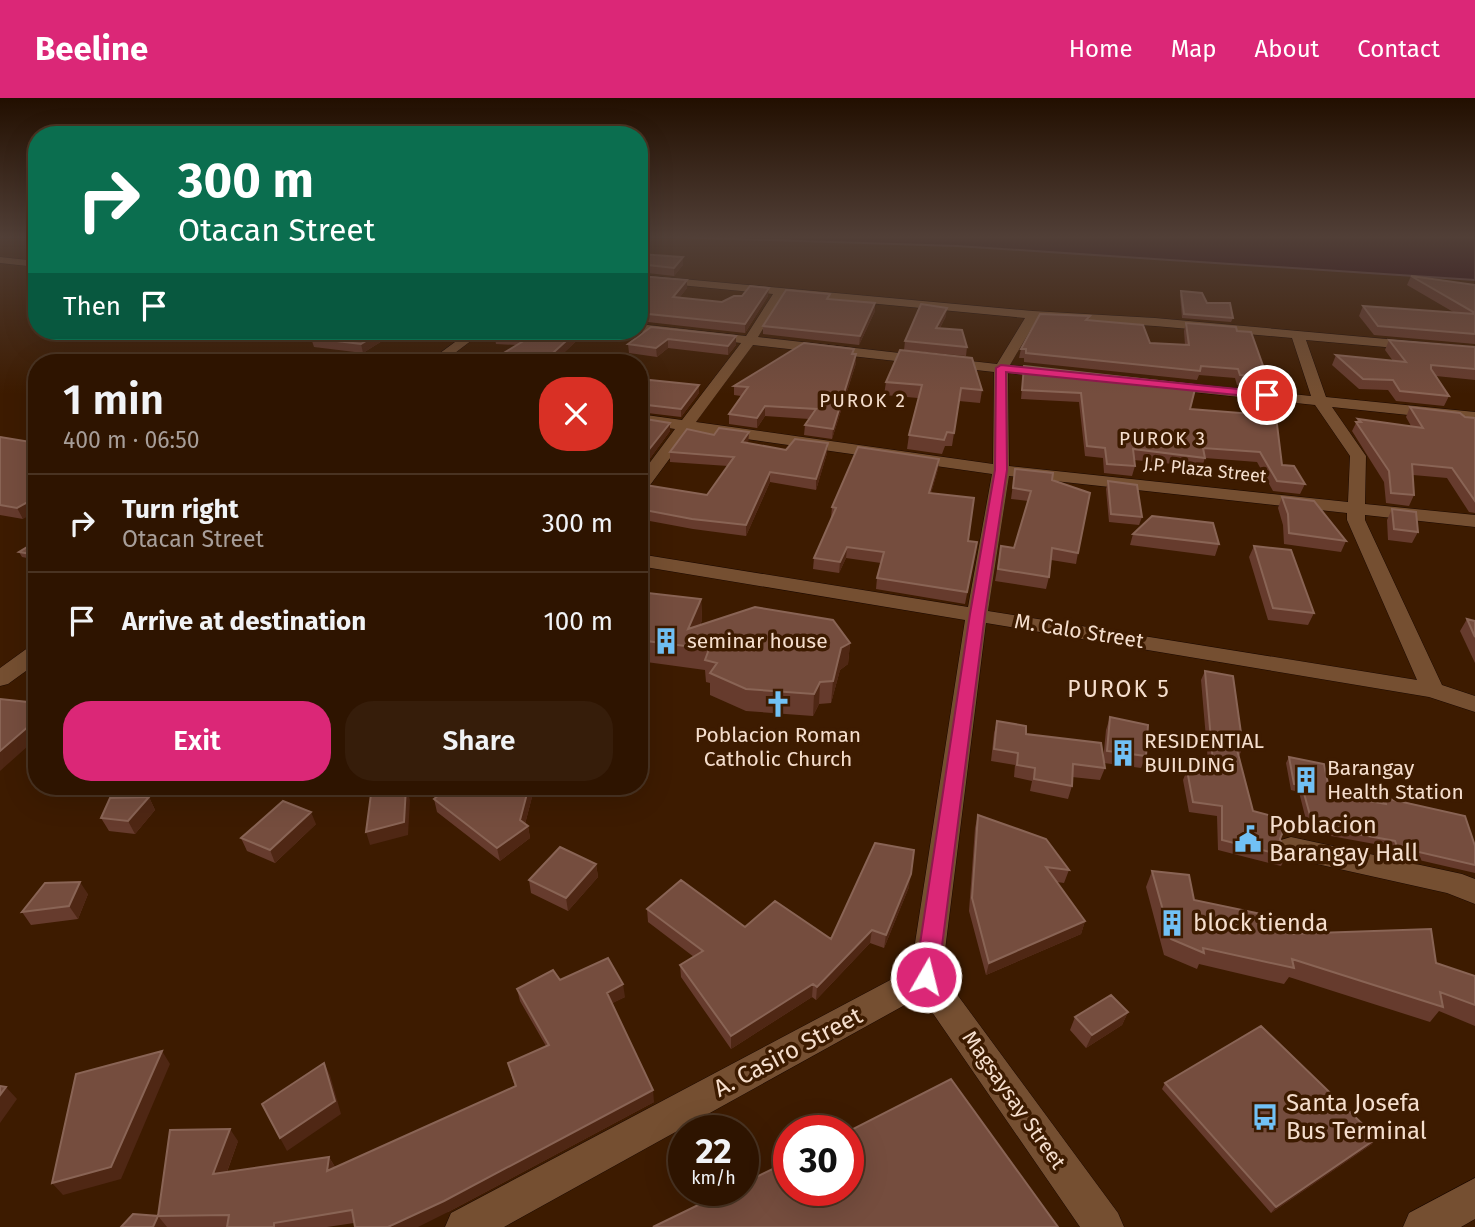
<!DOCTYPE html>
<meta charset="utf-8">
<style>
:root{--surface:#2e1400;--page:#361d0a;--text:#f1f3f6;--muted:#a79e99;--line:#493322;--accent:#db2777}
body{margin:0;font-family:"Fira Sans",sans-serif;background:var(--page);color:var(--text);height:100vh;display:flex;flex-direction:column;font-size:26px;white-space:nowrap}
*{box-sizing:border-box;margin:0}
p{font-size:23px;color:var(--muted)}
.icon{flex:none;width:38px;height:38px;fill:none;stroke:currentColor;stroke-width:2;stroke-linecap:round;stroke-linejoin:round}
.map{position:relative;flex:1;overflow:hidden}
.sheet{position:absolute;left:28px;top:256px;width:620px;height:441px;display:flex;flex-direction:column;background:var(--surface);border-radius:28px;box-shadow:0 7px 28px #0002,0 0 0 2px var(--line)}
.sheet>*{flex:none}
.hud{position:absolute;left:28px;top:28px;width:620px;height:214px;border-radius:28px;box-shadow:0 7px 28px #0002,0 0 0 2px var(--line);background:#0b6e4f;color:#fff;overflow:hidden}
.speed{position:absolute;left:668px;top:1017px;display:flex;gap:14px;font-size:35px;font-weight:700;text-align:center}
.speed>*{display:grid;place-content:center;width:91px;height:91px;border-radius:50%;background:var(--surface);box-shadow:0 7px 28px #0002,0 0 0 2px var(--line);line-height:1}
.speed small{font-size:18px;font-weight:400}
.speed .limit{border:10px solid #d22;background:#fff;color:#111}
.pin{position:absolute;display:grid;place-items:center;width:60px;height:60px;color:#fff;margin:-30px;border:4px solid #fff;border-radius:50%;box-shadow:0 2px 7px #0007}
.me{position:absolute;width:77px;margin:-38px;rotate:8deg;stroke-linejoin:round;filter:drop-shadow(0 0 5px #0008)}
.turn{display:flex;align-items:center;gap:24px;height:147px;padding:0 35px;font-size:32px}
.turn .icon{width:91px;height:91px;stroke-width:2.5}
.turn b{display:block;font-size:49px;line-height:60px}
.then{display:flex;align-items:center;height:66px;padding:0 35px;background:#0003;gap:14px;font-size:26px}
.round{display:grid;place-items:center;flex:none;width:74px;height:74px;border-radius:28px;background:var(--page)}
.summary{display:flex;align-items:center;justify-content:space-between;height:119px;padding:0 35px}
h1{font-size:42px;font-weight:600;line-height:52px}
.primary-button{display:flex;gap:14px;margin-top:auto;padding:14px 35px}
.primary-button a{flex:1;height:80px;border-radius:28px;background:var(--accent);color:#fff;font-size:28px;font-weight:600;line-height:80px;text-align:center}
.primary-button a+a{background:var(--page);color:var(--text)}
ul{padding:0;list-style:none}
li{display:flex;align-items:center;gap:21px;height:98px;padding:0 35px;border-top:2px solid var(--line)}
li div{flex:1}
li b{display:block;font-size:26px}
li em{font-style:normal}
header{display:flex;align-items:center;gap:42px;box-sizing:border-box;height:98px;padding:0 35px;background:var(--accent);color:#fff}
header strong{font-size:33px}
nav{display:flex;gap:38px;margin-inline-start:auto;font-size:24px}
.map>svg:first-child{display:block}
.water{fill:#23000e;stroke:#624347;stroke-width:2}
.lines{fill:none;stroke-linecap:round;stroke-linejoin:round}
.street-casing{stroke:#1b0900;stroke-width:1}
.street{fill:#754f31;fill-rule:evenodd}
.wall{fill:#663b2d}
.shaded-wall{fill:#4f2714}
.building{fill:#754d3e;stroke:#896455;stroke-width:2}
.route{fill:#db2777;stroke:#8e194d;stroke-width:2}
.labels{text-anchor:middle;stroke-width:7;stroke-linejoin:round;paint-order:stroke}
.far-street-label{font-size:18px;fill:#f5decd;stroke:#3d1b00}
.far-neighbourhood-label{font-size:19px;letter-spacing:2px;fill:#f5decd;stroke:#3d1b00}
.street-label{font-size:21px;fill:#f5decd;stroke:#3d1b00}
.poi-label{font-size:21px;fill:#f5decd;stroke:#3d1b00;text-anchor:start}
.neighbourhood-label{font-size:23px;letter-spacing:2px;fill:#f5decd;stroke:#3d1b00}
.near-poi-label{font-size:24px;fill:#f5decd;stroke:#3d1b00;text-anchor:start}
.near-street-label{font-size:24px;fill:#f5decd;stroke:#3d1b00}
</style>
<header>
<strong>Beeline</strong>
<nav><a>Home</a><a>Map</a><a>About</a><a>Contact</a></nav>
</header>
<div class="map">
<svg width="1475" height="1129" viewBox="0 0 1475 1129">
<rect width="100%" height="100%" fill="#3d1b00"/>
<!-- water -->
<path class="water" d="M639 138H1475V182L957 148Z"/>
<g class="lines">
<defs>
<path id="street" d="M0 159 37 163V169L0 165Z
M639 177 1033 213 1155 220 1475 249V257L1306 242 1326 299 1475 314V324L1332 309 1366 358 1365 406 1475 417V429L1365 417V422L1442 587 1475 598V614L1429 599 986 525 942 876 1118 1115 1124 1129H1080L921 898 504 1129H445L451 1115 911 871 965 522 639 468V456L968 509 992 376 690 333 645 394 639 395V379L675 331 639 326V316L682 322 741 245 635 233H639V226L746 238 773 196 639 183ZM784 197 1025 220 997 266 758 239ZM1037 221 1155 228 1292 240 1311 298 1164 283 1157 287 1164 291 1315 307 1350 358 1348 404 1009 368 1008 275 1053 280 1060 276 1053 272 1010 267ZM753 247 994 274 993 366 696 324ZM1009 378 1347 415V422L1417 582 988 513Z
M470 233H484L443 264H428Z
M37 547V565L8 586 0 588V570L29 549Z
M1291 739 1462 776 1475 781V806L1447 795 1281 758 1277 750 1281 742Z
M1475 1080V1121L1461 1129H1403L1409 1115Z"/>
</defs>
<!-- street casing -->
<use href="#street" class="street-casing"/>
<!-- street -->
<use href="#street" class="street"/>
</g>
<!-- wall -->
<path class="wall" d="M639 156 683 167 674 178 639 174V176Z
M639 178 687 190 679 200 722 204 768 198 745 235 639 223Z
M1411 178 1475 187V246L1374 237 1359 218 1363 208 1455 215 1407 187Z
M1181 193 1207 205 1233 220 1231 224 1182 220 1180 197Z
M875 213 859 247 763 236V228Z
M946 218 940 230 967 249 966 258 904 252 905 243Z
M1090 218 1089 222 1150 245 1185 247 1184 233 1186 225 1237 233 1267 279 1263 288 1237 287 1235 280 1199 277 1197 282 1024 264V260H1019L1021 251Z
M651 229 736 247 728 257 668 250 657 259 629 255 628 246Z
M325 233H398L363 255 314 249 311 240Z
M499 233H587L554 264H489L517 247 496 246 494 236Z
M1389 242 1475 249V282L1436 278 1449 298 1444 308 1396 303 1388 292 1359 291 1332 267 1336 257 1393 263 1385 252Z
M854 256 856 265 832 341 804 337 805 327 809 321 765 318 757 330 729 326V316L741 298 734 297V288Z
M1024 268 1190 311 1247 316 1250 306 1282 367 1305 386 1300 396 1273 393 1257 364 1205 360 1202 369 1134 362 1135 368 1132 378 1104 375 1103 360 1085 358 1079 304 1021 301Z
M886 284 982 292 980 305 959 303 952 348H945L942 356 907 351 909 337 918 300 884 297Z
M699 287V295L681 319 639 314V294Z
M1410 309 1475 320V415L1469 414 1447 380 1413 377 1414 397 1409 408 1386 405 1384 384 1352 333 1358 321 1411 328 1406 319Z
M639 320 670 325V333L648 363H639Z
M749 334 748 345 786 352 827 355 816 392 770 384 746 438 693 431 639 421V386L707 397 728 368 670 364V354L714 337Z
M0 339 23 421 0 417Z
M939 361 938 371 931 395 968 443 977 444 965 506 876 491 877 480 881 465 846 460 839 475 813 471 814 460 832 420H831L832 409Z
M1015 371 1052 382 1078 455 1076 466 1051 462 1049 479 1046 491 995 483 1001 448 1014 450 1028 403 1011 401Z
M1108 383 1142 419 1139 427 1109 424 1106 391Z
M1282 399 1346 443 1341 454 1284 446 1283 427 1278 410Z
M1392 411 1418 434 1412 445 1388 442 1387 422Z
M1133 436 1219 446 1215 458 1130 447Z
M37 443V462L22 459 19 454Z
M1254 448 1314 515 1308 527 1268 522 1249 459Z
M639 494 701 501 702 522 700 528 850 545 848 566 840 572 831 605 819 606 813 618 746 613 710 597V585L706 584 705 572 639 563Z
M1467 521 1475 523V565L1460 533Z
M37 556V575L29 562Z
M1205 573 1243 649 1239 658 1253 713 1280 741 1286 758 1281 768 1218 752 1217 718 1189 714 1183 682 1187 672 1209 675 1201 582Z
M1110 619 1146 658 1141 670 1104 665 1105 670 1100 682 1072 679V688L1068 701 1030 693 1032 683 1014 679 1015 667 991 663 994 635 997 623 1026 636 1103 663 1106 632Z
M1289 659 1330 696 1382 705 1385 700 1475 748V775L1393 756 1391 749 1309 734 1299 694 1291 692 1286 665Z
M450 688H530L532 699 525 726 528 728 530 740 500 763 437 714 434 701Z
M149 699 155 712 135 736 109 733 101 720Z
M978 717 1069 772 1064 785 1057 784 1085 823 1081 836 986 877 969 813 975 730Z
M316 726 275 765 247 753 241 740Z
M596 766 598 779 568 813 531 795 529 782Z
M1152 773 1194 802 1288 836 1436 865 1475 878V928L1439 913 1430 924 1289 879 1284 886 1199 866 1197 871 1164 857 1146 789Z
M909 789 884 850 870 845 816 902 812 899 731 951 681 879 680 867 694 859 648 824 647 811 745 829 831 841Z
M88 796 78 821 31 827 22 814Z
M560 882 625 899 612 905 654 1004 448 1114 354 1125 327 1129H121L158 1118 238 1043 227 1074 329 1059 335 1069 515 989 508 965 546 948 520 903 517 891Z
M1128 914 1122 927 1086 950 1070 932 1075 919Z
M1165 985 1372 1046 1271 1115 1162 991Z"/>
<!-- shaded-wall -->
<path class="shaded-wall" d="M683 159V167L674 178V170Z
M687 182V190L673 208V199Z
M769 190 768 198 745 235V226Z
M875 205V213L859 247 860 238Z
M947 210 946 218 935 239 936 230Z
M382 233H398L363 255 361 246Z
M577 233H587L554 264H543Z
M736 238V247L728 257V248Z
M668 241V250L657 259 656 250Z
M856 256V265L832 341 833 331Z
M699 287V295L681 319V311Z
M765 308V318L757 330V320Z
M670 325V333L648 363 647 354Z
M749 334 748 344 742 354V344Z
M828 345 827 355 816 392V381Z
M939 361 938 371 928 406 929 395Z
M770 374V384L746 438V427Z
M37 399V413L23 421 17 410Z
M847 449 846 460 839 475 840 464Z
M701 501 702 522 691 548 688 531Z
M850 545 848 566 840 572 831 605 833 583 841 550Z
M820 584 819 606 813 618 814 596Z
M37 621V640L0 673V653Z
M529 688 532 699 524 730 528 728 530 740 500 763 497 750 520 722Z
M406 689 410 702 408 737 370 747 366 734Z
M149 699 155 712 135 736 128 723Z
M311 714 316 726 275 765 270 752Z
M596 766 598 779 568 813 566 800Z
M911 776 909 789 884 850 886 837Z
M80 784 88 796 78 821 69 808Z
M1085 823 1081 836 986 877 989 865Z
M872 832 870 845 816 902 817 889Z
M623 886 625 899 609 907 607 895Z
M813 886 812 899 731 951V938Z
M1128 914 1122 927 1086 950 1092 937Z
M162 953 170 966 121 1081 63 1097 52 1085Z
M324 965 330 977 341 1016 287 1053 280 1040Z
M6 989 17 1001 0 1025V997Z
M653 992 654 1004 448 1114 418 1129H388Z
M230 1031 238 1043 222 1087 213 1076Z
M1377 1040 1372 1046 1271 1115 1276 1109Z
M329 1059 336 1071 327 1073Z
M158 1118 167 1129H153Z"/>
<!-- building -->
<path class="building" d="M639 156 683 159 674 170 639 166Z
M639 178 687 182 673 199 722 204 734 198H742L750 188 769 190 745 226 639 215Z
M1411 178 1475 187V215Z
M786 192 830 196 827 201 875 205 860 238 763 228Z
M1181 193 1202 195 1207 205H1230L1233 220 1184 216Z
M921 206 947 210 936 230 962 232 967 249 905 243Z
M1363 208 1475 216V236L1378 228Z
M1040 216 1090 218 1086 222 1143 227 1150 245 1189 247 1186 225 1236 229 1237 233 1251 234 1267 279 1240 277 1238 271 1201 268 1200 273 1026 255V251H1021Z
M651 229 736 238 728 248 668 241 656 250 628 246Z
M325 233H382L361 246 311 240Z
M499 233H577L543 264H489L530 239 494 236Z
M1389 242 1475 249V271L1431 267V271L1449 298 1400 293 1393 282 1363 281 1336 257 1406 264Z
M804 245 854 251 852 256H856L833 331 805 327 816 311 765 308 757 320 729 316 748 289 734 288Z
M900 252 972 260 982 292 961 290 954 335 947 334 944 342 909 337 922 287 886 284Z
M1024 268 1196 287 1190 311 1253 316 1250 306 1275 310 1282 367 1294 368 1305 386 1277 383 1260 354 1203 350 1205 360 1133 351 1135 368 1107 366 1105 350 1087 348 1081 295 1022 292Z
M650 282 699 287 681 311 639 306V294Z
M1410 309 1460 315 1465 319 1475 320V403L1452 370 1412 366 1414 397 1391 395 1389 373 1356 324H1361L1358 321 1423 330Z
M639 320 670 325 647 354H639Z
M719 330 749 334 742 344 786 352 795 341 828 345 816 381 770 374 746 427 692 421 639 411V386L707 397 734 359 670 354 687 331 714 337Z
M0 339 37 345V399L17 410 0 407Z
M858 349 939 361 929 395 974 400 968 443 977 444 967 494 877 480 884 454 847 449 840 464 814 460 836 410 832 409Z
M1015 371 1053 375 1052 382 1090 395 1078 455 1052 450 1049 479 998 471 1001 448 1014 450 1031 393 1013 390Z
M1108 383 1137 387 1142 419 1111 416Z
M1282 399 1314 403 1346 443 1289 435 1288 416Z
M1392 411 1416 414 1418 434 1394 431Z
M1152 418 1213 425 1219 446 1133 436Z
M37 443V457L19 454Z
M1254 448 1291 452 1314 515 1273 510Z
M639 494 701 501 688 531 755 509 833 522 850 545 841 550 833 583 820 584 814 596 746 591 710 575 717 565 705 562 709 551 639 542Z
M1467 521 1475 523V539Z
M37 556V563L29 562Z
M1205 573 1233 578 1243 649 1236 648 1253 713 1283 721 1284 731 1280 741 1286 758 1222 742V708L1193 704 1187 672 1214 676Z
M0 601 37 605V621L0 653Z
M1110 619 1148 627 1146 658 1107 653Z
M997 623 1026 628V636L1101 645 1105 670 1073 666 1072 688 1034 681 1035 670 1017 667 1018 655 994 651Z
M1289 659 1324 666 1330 696 1386 706 1385 700 1465 718 1475 748V767L1397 749 1395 743 1313 728 1302 688 1294 686Z
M450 688H529L520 722 528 728 497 750 434 701Z
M406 689 404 724 366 734 371 696Z
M149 699 128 723 101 720 110 700Z
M283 703 311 714 270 752 241 740Z
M978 717 1046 741 1069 772 1046 769 1085 823 989 865 972 800Z
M875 745 914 752 911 776 886 837 872 832 817 889 813 886 731 938 680 867 703 853 647 811 681 782 745 829 775 803 831 841Z
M560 749 596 766 566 800 529 782Z
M1152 773 1189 777 1194 802 1285 821 1288 836 1431 831 1436 865 1475 878V907L1440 894 1443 909 1292 861 1294 870 1203 850 1204 855 1171 841Z
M80 784 69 808 22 814 45 785Z
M608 860 623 886 607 895 653 992 444 1103 388 1129H355L352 1112 274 1125V1129H227L229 1117 158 1118 170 1032 230 1031 213 1076 329 1059 327 1073 516 988 508 965 549 947 517 891 553 872 560 882Z
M1111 897 1128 914 1092 937 1075 919Z
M1261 928 1377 1040 1276 1109 1165 985Z
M162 953 111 1069 52 1085 76 976Z
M324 965 335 1003 280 1040 262 1006Z
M951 981 1058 1129H653L729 1092H744V1085L789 1063V1092H849V1033Z
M0 988 6 989 0 997Z
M133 1116 158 1118 153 1129H121Z"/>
<!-- sky -->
<linearGradient id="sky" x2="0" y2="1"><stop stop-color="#220f00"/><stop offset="0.47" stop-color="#513f37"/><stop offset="1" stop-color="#513f37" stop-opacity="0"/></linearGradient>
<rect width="1475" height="296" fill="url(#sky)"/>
<!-- route -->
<path class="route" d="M1001 267 1267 294 1272 297 1267 300 1006 274 1007 372 985 516 938 879 934 886 926 889 918 886 915 879 970 516 995 372 996 270Z"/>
<!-- icons -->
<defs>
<symbol id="building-bare" viewBox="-9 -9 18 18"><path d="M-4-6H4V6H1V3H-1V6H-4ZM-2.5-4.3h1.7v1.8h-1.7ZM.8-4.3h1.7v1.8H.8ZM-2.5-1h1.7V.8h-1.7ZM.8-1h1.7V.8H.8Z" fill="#71c1f5" stroke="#3d1b00" stroke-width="2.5" paint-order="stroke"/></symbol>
<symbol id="church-bare" viewBox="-9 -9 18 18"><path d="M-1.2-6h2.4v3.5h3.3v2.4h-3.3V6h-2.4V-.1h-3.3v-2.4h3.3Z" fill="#71c1f5" stroke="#3d1b00" stroke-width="2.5" paint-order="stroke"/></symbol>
<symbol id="civic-bare" viewBox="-9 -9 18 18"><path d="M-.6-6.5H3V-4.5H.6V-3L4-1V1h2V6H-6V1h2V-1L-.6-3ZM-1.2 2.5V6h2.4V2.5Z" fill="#71c1f5" stroke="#3d1b00" stroke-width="2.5" paint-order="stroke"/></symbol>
<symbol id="bus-bare" viewBox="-9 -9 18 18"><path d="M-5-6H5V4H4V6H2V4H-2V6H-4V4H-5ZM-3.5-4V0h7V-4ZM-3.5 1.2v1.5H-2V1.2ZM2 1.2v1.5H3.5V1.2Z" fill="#71c1f5" stroke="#3d1b00" stroke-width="2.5" paint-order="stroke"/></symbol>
</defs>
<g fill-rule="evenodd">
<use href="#building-bare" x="647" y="524" width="38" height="38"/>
<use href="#church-bare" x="759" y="587" width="38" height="38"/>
<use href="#building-bare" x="1104" y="636" width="38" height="38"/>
<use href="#building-bare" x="1287" y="663" width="38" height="38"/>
<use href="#civic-bare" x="1229" y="722" width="38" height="38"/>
<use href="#building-bare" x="1153" y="806" width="38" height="38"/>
<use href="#bus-bare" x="1246" y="1000" width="38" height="38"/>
</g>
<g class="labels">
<!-- far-street labels -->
<g class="far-street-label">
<text transform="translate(1205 372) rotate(6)" y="6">J.P. Plaza Street</text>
</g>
<!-- far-neighbourhood labels -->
<g class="far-neighbourhood-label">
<text x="863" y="309">PUROK 2</text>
<text x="1163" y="347">PUROK 3</text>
</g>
<!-- street labels -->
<g class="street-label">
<text transform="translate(1079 533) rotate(9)" y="7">M. Calo Street</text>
<text transform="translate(1014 1002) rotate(55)" y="7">Magsaysay Street</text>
</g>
<!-- poi labels -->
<g class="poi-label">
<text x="687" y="550">seminar house</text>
<text x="778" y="644" text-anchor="middle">Poblacion Roman<tspan x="778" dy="24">Catholic Church</tspan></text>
<text x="1144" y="650">RESIDENTIAL<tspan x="1144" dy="24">BUILDING</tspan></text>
<text x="1327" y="677">Barangay<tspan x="1327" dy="24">Health Station</tspan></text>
</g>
<!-- neighbourhood labels -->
<g class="neighbourhood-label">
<text x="1119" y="599">PUROK 5</text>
</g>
<!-- near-poi labels -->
<g class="near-poi-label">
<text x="1269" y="735">Poblacion<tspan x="1269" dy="28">Barangay Hall</tspan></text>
<text x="1193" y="833">block tienda</text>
<text x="1286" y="1013">Santa Josefa<tspan x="1286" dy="28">Bus Terminal</tspan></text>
</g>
<!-- near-street labels -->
<g class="near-street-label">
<text transform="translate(788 954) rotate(-28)" y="8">A. Casiro Street</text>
</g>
</g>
</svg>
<div class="speed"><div>22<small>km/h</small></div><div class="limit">30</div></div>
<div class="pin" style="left:1267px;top:297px;background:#d93025"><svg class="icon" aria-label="arrive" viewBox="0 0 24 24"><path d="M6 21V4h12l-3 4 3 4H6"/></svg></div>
<svg class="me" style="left:926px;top:879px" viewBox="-20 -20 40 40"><circle r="17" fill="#db2777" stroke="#fff" stroke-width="3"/><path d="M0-11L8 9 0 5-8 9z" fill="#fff"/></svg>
<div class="hud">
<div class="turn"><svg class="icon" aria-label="right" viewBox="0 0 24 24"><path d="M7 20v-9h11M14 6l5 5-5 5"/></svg><div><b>300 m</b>Otacan Street</div></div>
<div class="then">Then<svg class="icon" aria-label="arrive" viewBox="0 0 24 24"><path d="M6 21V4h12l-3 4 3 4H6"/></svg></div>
</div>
<section class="sheet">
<div class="summary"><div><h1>1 min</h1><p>400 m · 06:50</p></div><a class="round" style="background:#d93025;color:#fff"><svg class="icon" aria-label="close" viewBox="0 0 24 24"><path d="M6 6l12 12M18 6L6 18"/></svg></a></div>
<ul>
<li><svg class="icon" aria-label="right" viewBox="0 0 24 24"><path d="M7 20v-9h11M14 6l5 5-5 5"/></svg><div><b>Turn right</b><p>Otacan Street</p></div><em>300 m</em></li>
<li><svg class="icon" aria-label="arrive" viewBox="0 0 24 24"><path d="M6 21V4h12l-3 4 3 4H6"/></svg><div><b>Arrive at destination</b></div><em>100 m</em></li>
</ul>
<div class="primary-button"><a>Exit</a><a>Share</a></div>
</section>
</div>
